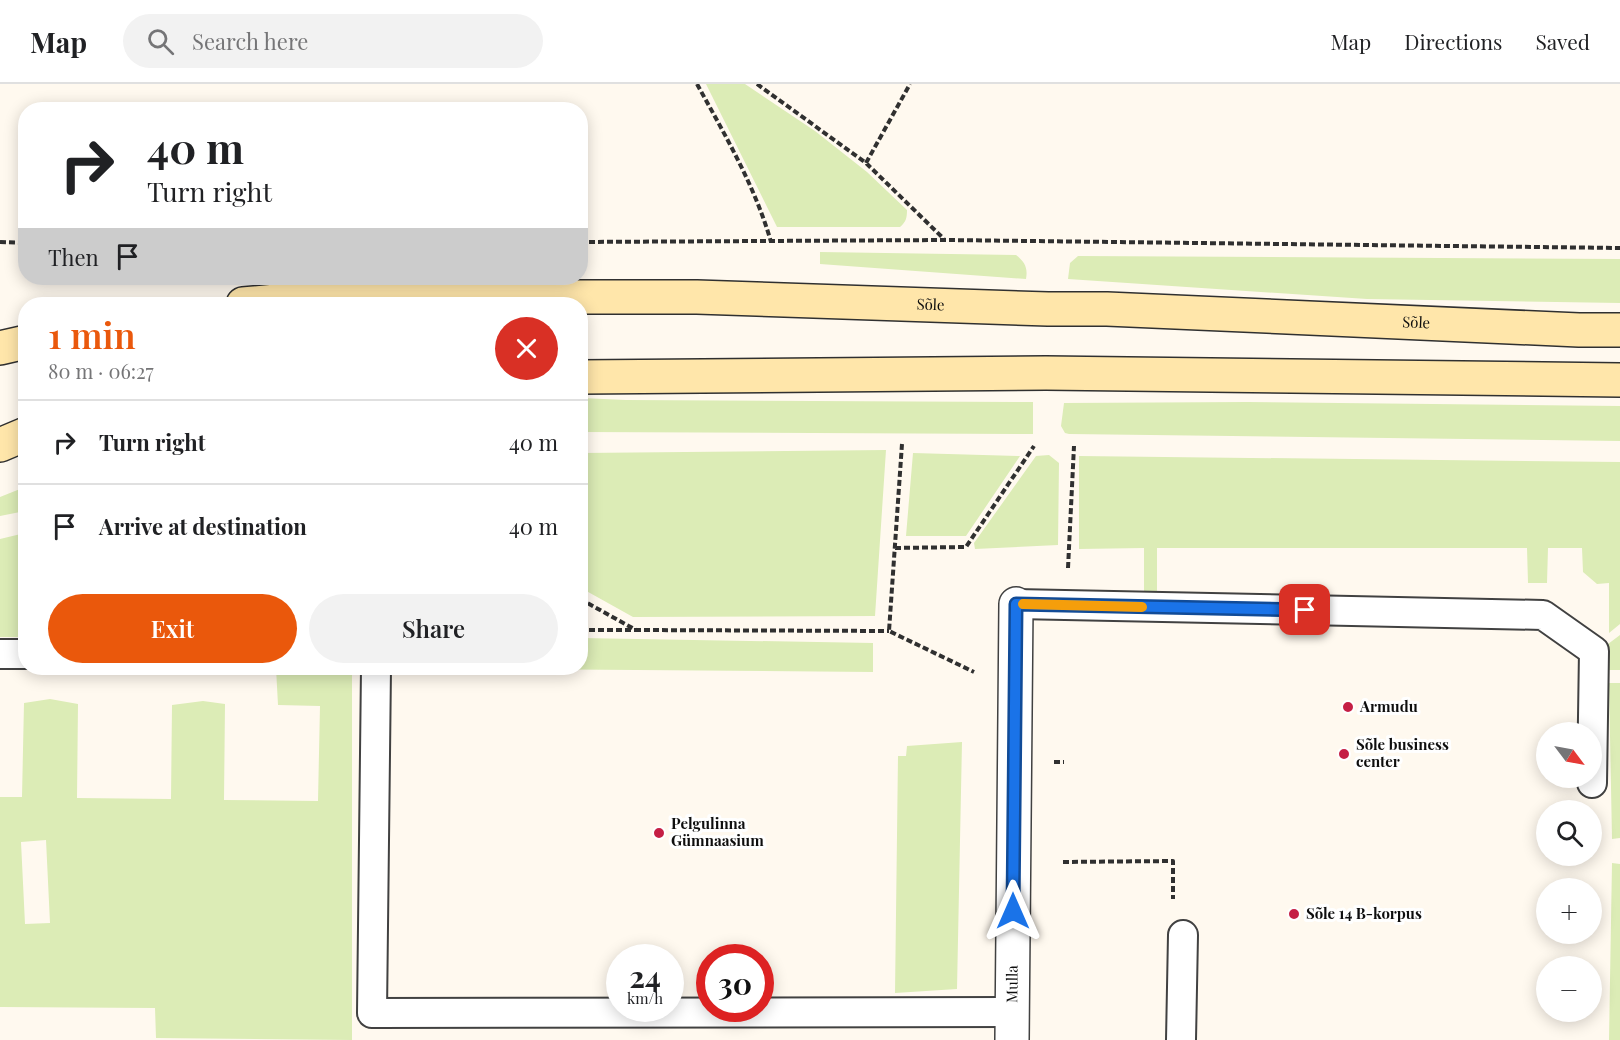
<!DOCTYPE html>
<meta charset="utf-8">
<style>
:root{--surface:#fff;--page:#f2f2f2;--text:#202124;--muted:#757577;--line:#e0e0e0;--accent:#ea580c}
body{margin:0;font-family:"Playfair Display",serif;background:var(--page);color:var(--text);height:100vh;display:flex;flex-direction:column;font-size:22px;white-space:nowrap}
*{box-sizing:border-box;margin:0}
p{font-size:20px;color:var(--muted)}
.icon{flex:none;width:33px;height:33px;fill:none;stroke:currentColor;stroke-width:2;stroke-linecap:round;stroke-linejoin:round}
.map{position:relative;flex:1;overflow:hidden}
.details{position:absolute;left:18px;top:213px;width:570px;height:378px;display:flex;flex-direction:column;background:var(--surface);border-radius:24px;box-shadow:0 3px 15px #0003}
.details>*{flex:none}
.guide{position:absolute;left:18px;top:18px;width:570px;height:183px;border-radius:24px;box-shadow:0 3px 15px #0003;background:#fff;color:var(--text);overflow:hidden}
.needle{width:39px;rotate:122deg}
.tools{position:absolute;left:1536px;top:638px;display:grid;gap:12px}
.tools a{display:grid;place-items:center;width:66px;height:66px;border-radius:50%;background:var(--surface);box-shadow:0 3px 15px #0003;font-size:30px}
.speed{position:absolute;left:606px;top:860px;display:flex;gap:12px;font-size:30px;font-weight:700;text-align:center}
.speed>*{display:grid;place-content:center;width:78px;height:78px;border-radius:50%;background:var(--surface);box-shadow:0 3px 15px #0003;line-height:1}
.speed small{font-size:15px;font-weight:400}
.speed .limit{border:9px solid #d22;background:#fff;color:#111}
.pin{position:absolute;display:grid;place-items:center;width:51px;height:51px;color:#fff;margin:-26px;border-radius:12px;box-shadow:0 3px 9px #0006}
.me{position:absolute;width:66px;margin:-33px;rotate:0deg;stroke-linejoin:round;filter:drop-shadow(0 0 4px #0008)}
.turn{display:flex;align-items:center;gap:21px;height:126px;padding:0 30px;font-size:27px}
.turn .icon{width:78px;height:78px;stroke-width:2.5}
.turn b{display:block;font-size:42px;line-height:51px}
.then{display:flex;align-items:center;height:57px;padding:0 30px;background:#0003;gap:12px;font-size:22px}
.round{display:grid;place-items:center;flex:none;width:63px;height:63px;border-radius:32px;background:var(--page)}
.head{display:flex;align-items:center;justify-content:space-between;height:102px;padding:0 30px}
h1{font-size:36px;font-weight:600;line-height:45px;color:var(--accent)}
.primary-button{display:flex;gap:12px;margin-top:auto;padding:12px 30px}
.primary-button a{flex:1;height:69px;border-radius:36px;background:var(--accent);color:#fff;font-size:24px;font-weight:600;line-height:69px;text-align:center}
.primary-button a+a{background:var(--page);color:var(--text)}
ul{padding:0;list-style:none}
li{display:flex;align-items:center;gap:18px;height:84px;padding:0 30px;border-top:2px solid var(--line)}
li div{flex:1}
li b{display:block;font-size:22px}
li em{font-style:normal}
header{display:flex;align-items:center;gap:36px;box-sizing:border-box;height:84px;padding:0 30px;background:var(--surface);border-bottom:2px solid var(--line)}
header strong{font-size:28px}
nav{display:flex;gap:33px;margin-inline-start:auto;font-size:21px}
.search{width:420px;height:54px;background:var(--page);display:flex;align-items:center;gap:15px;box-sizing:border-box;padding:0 21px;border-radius:33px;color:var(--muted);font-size:22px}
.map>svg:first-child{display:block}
.green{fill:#dcecb6;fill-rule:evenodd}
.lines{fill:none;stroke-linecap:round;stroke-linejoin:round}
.lane-casing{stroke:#414141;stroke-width:32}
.street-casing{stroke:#414141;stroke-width:36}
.secondary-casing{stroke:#303030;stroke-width:36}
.path{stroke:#303030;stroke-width:4;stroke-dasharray:6 3;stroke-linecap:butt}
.lane{stroke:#fff;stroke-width:28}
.street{stroke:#fff;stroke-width:33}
.secondary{stroke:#ffe6aa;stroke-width:33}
.route-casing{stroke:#114b97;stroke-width:15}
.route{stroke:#1a73e8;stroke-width:10}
.slow{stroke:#f59e0b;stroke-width:10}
.poi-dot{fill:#c51f45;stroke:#fff;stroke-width:2}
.labels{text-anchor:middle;stroke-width:6;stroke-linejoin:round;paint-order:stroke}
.street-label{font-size:15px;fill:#0e0e0e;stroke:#fff}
.poi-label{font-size:15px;font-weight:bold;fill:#0e0e0e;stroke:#fff;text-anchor:start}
</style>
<header>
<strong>Map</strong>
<div class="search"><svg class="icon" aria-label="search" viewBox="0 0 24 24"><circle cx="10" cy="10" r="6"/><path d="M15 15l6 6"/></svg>Search here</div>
<nav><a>Map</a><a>Directions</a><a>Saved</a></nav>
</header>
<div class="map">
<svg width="1620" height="956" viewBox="0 0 1620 956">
<rect width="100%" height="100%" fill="#fff9ef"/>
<!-- green -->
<path class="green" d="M706 0H745L815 47 867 88 907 126C907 134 906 138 900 143H777Z
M820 168 1016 171C1025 178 1028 184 1026 195L820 180Z
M1078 172 1620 175V219L1367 215 1068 195 1070 179Z
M581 314 626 316 1033 318V350L581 348Z
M1247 318 1620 322V357L1069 350 1065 349 1061 342 1064 319Z
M886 366 875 532 633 533 581 504V369Z
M913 369 1020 372 966 452H906Z
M1049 371 1059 379 1058 461 975 465 974 459 1036 372Z
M1079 372 1620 378V540L1609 549V499L1597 500 1583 488 1582 464H1548L1547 499H1528L1527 464H1157V507L1144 508V464L1079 465Z
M25 403V427L0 432V413Z
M25 449V553H0V455Z
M1620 551V586H1609L1608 560Z
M581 554 873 559V588L403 584H580Z
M276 584H352V956L156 954 155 924 0 923V713H22L24 619 50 615 78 620 77 714 171 715 172 621 203 617 225 620 224 716 318 717 320 622 278 621ZM46 756 50 839 25 840 21 758Z
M1609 599H1620V754L1612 755Z
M962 658 957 905 895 909 898 672H906L907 662Z
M1612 779 1620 780V956H1609Z"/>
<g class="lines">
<defs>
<path id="lane" d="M1016 520 1543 531 1594 567 1592 699
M0 570H26
M376 584 372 929 1012 928
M1181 956 1183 851"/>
<g id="street">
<path id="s1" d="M1012 956 1016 520"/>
</g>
<g id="secondary">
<path id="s2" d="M243 220 318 213H697L1048 225H1107L1579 246H1620"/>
<path d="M0 264 26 258"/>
<path d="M580 293 1046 289 1620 296"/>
<path d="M0 361 26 350"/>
</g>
</defs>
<!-- lane casing -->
<use href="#lane" class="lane-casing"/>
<!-- street casing -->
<use href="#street" class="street-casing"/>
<!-- secondary casing -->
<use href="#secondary" class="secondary-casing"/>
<!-- path -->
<path class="path" d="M697 0C725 51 755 102 771 158
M757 0 866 79 944 155
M866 79 910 0
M0 158 26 159
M580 158 945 156 1620 164
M902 360 889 547 974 588
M895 464 966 463 1034 362
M1068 484 1074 362
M580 515 636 546 889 547
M580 546H636
M1054 678H1064
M1063 778 1173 777V815"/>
<!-- lane -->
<use href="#lane" class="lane"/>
<!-- street -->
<use href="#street" class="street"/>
<!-- secondary -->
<use href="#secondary" class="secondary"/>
</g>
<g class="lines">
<defs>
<path id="route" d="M1013 827 1016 520 1305 526"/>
</defs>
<!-- route casing -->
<use href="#route" class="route-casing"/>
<!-- route -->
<use href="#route" class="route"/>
<!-- slow -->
<path class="slow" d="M1023 520 1142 523"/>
</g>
<!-- markers -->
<g class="poi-dot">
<circle cx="1348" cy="623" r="6"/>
<circle cx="1344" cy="670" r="6"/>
<circle cx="659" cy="749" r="6"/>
<circle cx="1294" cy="830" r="6"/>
</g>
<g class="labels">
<!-- street labels -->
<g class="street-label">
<text dy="5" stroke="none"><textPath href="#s2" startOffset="688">Sõle</textPath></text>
<text dy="5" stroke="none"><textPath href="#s2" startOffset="1174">Sõle</textPath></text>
<text dy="5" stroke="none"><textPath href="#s1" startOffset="56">Mulla</textPath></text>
</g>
<!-- poi labels -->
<g class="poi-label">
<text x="1360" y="628">Armudu</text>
<text x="1356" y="666">Sõle business<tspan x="1356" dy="17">center</tspan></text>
<text x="671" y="745">Pelgulinna<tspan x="671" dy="17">Gümnaasium</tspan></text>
<text x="1306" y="835">Sõle 14 B-korpus</text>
</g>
</g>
</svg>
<div class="tools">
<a><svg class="needle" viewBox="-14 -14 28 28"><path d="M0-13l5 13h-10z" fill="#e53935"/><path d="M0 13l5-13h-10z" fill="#757577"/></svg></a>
<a><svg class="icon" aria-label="search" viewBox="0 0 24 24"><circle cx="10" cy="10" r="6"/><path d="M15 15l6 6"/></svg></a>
<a>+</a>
<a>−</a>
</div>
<div class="speed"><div>24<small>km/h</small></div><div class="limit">30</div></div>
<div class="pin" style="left:1305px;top:526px;background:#d93025"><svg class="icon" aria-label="arrive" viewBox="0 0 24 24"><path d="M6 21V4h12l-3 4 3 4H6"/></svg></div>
<svg class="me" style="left:1013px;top:827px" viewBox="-20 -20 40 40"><path d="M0-17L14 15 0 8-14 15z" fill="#1a73e8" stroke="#fff" stroke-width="4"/></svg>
<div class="guide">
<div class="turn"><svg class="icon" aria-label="right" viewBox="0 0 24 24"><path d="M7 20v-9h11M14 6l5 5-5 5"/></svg><div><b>40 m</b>Turn right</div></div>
<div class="then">Then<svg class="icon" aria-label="arrive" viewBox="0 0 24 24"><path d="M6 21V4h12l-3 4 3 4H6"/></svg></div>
</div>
<section class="details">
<div class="head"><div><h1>1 min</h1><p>80 m · 06:27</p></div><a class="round" style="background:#d93025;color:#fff"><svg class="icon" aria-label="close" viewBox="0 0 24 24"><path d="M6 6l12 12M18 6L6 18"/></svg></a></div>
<ul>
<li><svg class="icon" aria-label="right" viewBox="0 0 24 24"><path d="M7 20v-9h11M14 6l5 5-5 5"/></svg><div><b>Turn right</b></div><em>40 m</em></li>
<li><svg class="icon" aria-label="arrive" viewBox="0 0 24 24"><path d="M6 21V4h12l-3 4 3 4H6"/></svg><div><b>Arrive at destination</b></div><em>40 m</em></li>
</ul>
<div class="primary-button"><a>Exit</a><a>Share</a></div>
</section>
</div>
